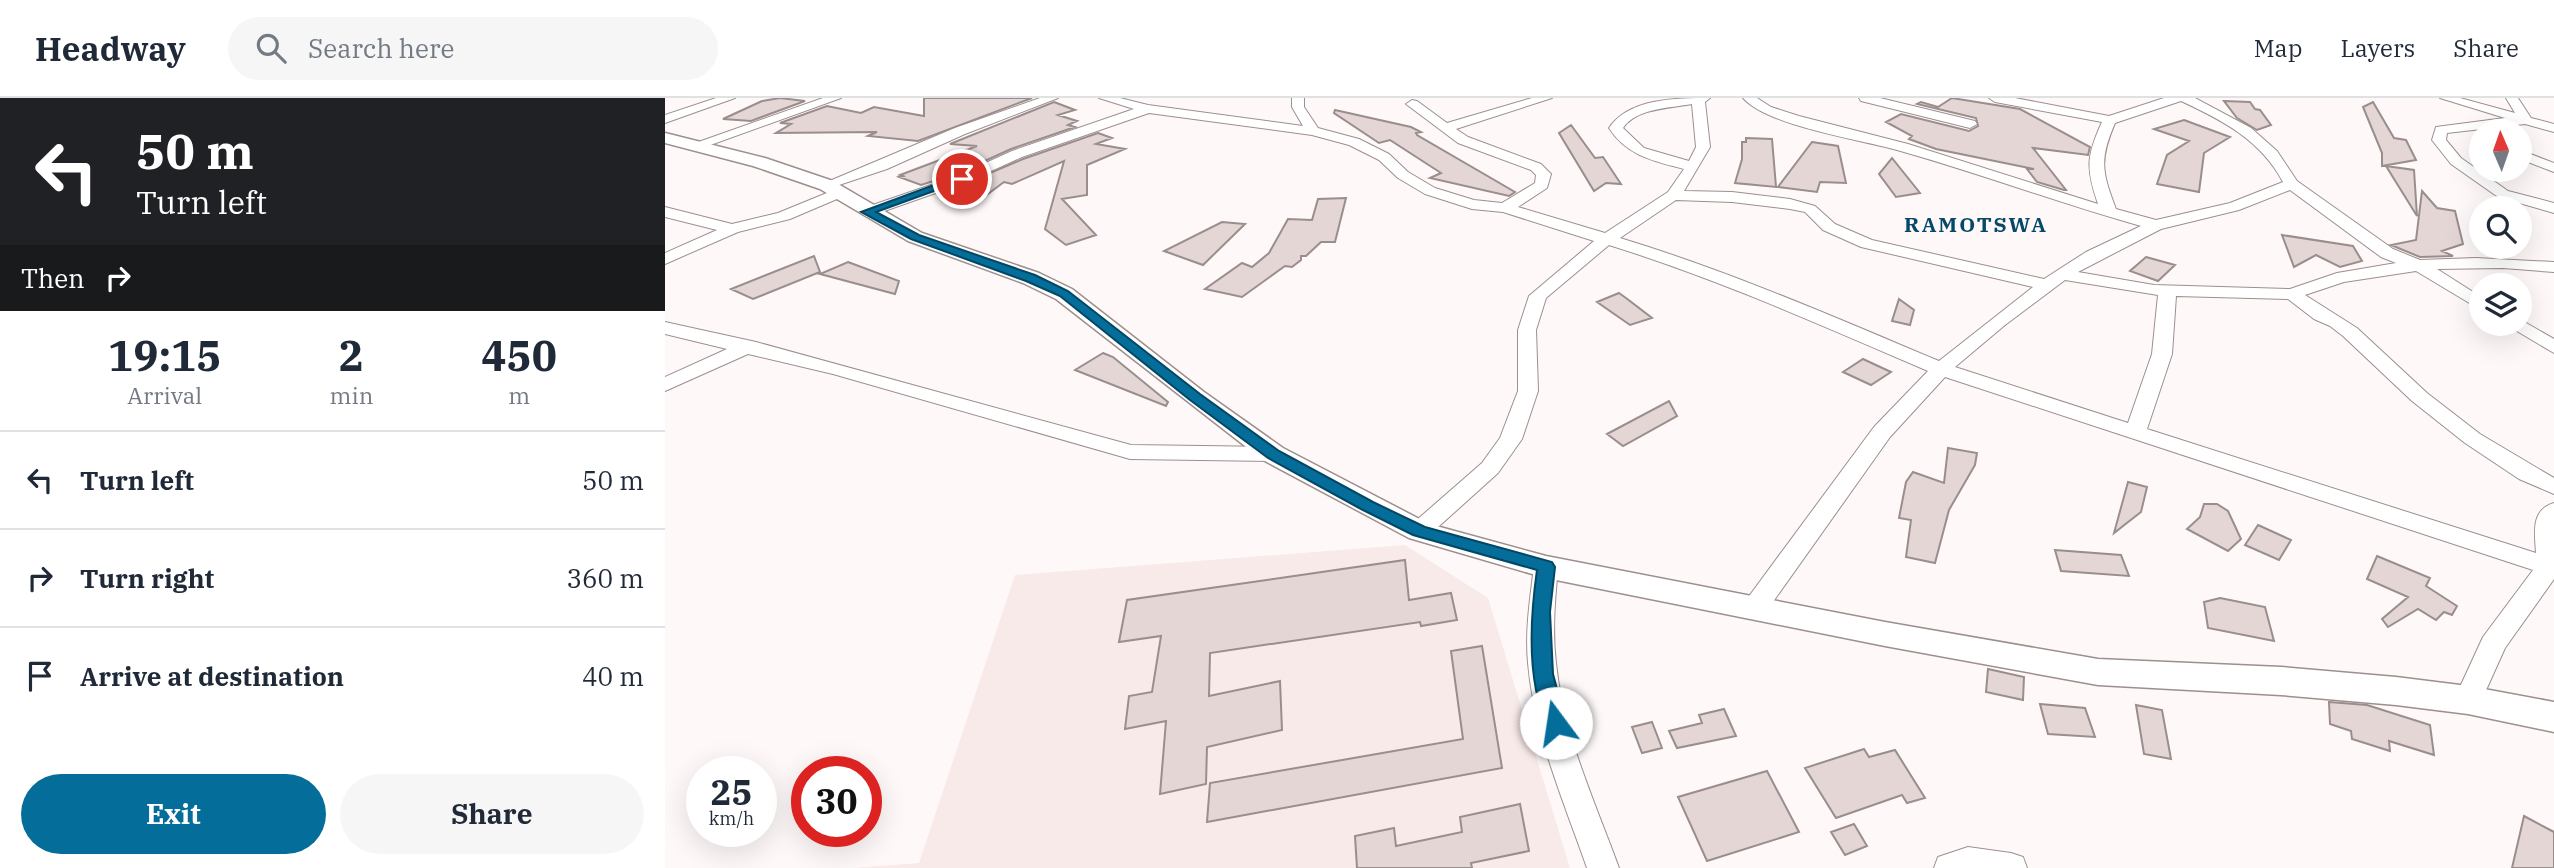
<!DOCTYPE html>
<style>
:root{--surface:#fff;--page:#f6f6f7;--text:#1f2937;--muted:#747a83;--line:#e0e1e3;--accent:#046d9a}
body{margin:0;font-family:"IBM Plex Serif",serif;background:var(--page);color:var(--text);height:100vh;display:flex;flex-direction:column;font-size:26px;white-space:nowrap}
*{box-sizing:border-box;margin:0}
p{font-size:23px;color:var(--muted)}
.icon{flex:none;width:38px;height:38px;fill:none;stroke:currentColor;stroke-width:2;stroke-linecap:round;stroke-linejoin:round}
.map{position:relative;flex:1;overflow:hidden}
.panel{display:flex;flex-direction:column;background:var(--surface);width:665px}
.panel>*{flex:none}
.banner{background:#202124;color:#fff;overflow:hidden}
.needle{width:46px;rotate:358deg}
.tools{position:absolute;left:1804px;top:21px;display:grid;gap:14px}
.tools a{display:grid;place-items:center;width:63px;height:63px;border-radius:50%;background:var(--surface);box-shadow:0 7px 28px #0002;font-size:35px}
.speed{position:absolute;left:21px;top:658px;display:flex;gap:14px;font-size:35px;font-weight:700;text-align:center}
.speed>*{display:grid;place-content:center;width:91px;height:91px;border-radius:50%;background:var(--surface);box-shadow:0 7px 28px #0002;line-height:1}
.speed small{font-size:18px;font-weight:400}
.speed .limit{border:10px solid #d22;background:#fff;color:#111}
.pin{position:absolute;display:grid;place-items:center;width:60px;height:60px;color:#fff;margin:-30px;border:4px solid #fff;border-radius:50%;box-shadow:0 2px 7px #0007}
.me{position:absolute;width:77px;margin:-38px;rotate:346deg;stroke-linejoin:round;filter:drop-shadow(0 0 5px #0008)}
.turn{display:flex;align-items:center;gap:24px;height:147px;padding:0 21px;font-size:32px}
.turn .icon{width:91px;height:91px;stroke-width:2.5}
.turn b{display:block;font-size:49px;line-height:60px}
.then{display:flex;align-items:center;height:66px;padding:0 21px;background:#0003;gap:14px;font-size:26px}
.eta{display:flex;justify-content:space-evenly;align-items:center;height:119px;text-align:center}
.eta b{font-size:42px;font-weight:800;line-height:49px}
.button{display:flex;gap:14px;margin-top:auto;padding:14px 21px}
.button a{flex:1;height:80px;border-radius:42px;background:var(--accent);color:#fff;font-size:28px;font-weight:800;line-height:80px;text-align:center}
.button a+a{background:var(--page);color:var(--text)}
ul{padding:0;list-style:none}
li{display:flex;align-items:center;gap:21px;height:98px;padding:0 21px;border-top:2px solid var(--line)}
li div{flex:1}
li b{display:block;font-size:26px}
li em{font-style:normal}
header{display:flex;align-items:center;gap:42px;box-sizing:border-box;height:98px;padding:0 35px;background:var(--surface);border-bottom:2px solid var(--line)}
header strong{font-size:33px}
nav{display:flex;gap:38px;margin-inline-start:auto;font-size:24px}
.search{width:490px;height:63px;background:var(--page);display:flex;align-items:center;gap:18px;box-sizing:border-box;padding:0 24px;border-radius:38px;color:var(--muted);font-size:26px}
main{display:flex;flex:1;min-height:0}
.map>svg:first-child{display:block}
.built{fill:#f8eae9}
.building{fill:#e3d6d5;stroke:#9a8e8d;stroke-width:2}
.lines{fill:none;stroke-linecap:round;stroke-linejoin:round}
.minor-casing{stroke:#9c8f8e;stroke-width:2}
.tertiary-casing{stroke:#9c8f8e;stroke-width:3}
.minor{fill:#fff;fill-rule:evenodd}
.tertiary{fill:#fff;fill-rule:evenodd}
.route{fill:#046d9a;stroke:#034764;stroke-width:2}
.labels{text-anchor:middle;stroke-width:5;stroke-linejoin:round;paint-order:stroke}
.far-district-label{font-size:21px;font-weight:bold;letter-spacing:2px;fill:#054868;stroke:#fef9f8}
</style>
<header>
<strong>Headway</strong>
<div class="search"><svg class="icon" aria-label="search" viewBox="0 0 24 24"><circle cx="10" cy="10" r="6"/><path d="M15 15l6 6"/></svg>Search here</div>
<nav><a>Map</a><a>Layers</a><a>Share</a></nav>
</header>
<main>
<section class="panel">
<div class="banner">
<div class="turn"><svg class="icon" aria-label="left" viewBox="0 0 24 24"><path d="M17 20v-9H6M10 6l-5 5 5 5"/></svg><div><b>50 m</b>Turn left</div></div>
<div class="then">Then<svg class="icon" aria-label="right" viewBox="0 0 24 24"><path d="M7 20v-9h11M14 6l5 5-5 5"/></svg></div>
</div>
<div class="eta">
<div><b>19:15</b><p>Arrival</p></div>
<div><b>2</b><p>min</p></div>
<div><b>450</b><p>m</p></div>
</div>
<ul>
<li><svg class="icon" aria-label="left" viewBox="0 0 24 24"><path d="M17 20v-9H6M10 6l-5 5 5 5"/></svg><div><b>Turn left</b></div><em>50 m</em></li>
<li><svg class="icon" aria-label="right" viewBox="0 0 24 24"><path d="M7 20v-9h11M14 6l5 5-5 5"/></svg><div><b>Turn right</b></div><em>360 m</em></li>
<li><svg class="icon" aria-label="arrive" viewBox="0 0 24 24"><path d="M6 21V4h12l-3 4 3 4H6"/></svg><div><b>Arrive at destination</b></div><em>40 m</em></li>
</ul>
<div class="button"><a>Exit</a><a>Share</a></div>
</section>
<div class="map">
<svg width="1889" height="770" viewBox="0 0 1889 770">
<rect width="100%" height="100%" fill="#fef9f8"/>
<!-- built -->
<path class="built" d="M740 447 823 500 905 770H189L254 765 350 477Z"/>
<!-- building -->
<path class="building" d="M115 0 140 3 86 23 58 21 97 3Z
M259 0H367L253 43 203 38 212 34 111 35 126 26 115 25 162 8 196 15 209 9 259 18Z
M1287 0 1355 11 1425 49 1423 57 1368 50 1401 92H1399L1372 84 1362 71H1369L1271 51 1244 41 1247 38 1221 24 1236 16 1304 33 1313 28 1311 20 1252 6 1256 4 1273 9Z
M1559 3 1585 4 1590 11 1595 12 1606 27 1592 32 1572 20Z
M389 4 410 12 393 17 412 23 403 27 410 29 346 51 291 76 256 87 234 79 238 78 235 77 312 48 285 46Z
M1708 4 1729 40 1741 42 1751 62 1717 68V55L1698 9Z
M670 12 746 29 756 34 751 35 752 37 850 94 844 98 765 80 776 75 725 42 714 45 669 15Z
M1519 22 1565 39 1539 55 1534 94 1492 86 1502 57 1524 43 1489 31Z
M906 27 930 60 938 59 956 86 941 85 929 93 894 35Z
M433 35 447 40 431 46 460 51 422 67V97L397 101 431 137 401 147 380 131 399 63 347 86 339 84 308 107 278 95 358 61Z
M1081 40 1107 41 1111 89 1070 85 1077 61V44H1081Z
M1147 44 1173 48 1181 85 1155 84 1152 94 1113 89Z
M1227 60 1255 95 1231 99 1214 76Z
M1721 68 1749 72 1752 118Z
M1757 93 1772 110 1790 113 1798 146 1777 153 1788 158 1755 159 1726 147 1751 142Z
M681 100 670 144H656L641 158H636V162L627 169 620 168 577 199 540 191 577 165 587 169 604 155 623 121 647 122 653 101Z
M557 124 580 126 538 167 499 153Z
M1617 137 1688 148 1697 163 1675 169 1651 157 1629 169Z
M149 158 155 174 88 201 66 191Z
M1481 159 1510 167 1493 183 1465 173Z
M183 164 234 183 230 196 155 176Z
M954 195 961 200 987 220 965 227 932 204Z
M1234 201 1249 212 1245 227 1227 223Z
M438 255 448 259 503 304 501 308 410 272Z
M1198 261 1226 274 1206 287 1178 274Z
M1004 303 1012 318 958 348 942 336Z
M1283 350 1312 355 1310 367 1284 412 1270 465 1241 459 1246 422 1234 420 1241 384 1248 374 1279 385Z
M1463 384 1482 389 1476 414 1449 435Z
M1539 406H1552L1563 413 1576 441 1563 453 1522 431 1535 419Z
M1593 427 1626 442 1614 462 1580 447Z
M1390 452 1456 457 1464 478 1396 473Z
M1712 458 1765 480 1761 488 1792 508 1787 517 1779 514 1771 522 1753 511 1723 529 1717 521 1743 499 1702 481Z
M740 462 744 502 786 495 792 522 756 528 755 524 545 555 544 598 615 583 617 632 542 649 541 686 495 696 501 623 460 631 464 598 487 594 496 538 454 544 462 502Z
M1555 500 1600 509 1609 543 1543 530 1539 504Z
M817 548 837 670 542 724 545 685 798 641 786 553Z
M1323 571 1359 579 1358 602 1321 594Z
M1664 604 1702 607 1765 627 1769 657 1724 643 1725 653 1687 641 1686 633 1665 626Z
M1375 606 1420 610 1430 639 1383 636Z
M1471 607 1497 612 1506 661 1479 656Z
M1059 611 1071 638 1012 650 1004 633 1037 625 1034 617Z
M987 624 997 650 977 655 967 629Z
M1199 651 1204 659 1230 652 1260 700 1242 705 1237 697 1171 720 1140 670Z
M1102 673 1134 734 1042 763 1013 699Z
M855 706 864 753 806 765 807 770H692L690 738 729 730 731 748 797 734 795 719Z
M1859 718 1889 734V770H1847Z
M1189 726 1202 748 1180 757 1166 734Z"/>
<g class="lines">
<defs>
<path id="minor" d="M51 0H70L0 25V17Z
M158 0H176L37 50 32 51 25 47Z
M375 0H393L300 36 222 71 162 91 155 87 290 30Z
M434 0H455L483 7 638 28 627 9V0H639V9L653 30 694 41 724 56 743 74 770 90 809 102 837 105 870 85 871 77 866 72 793 45 741 6 747 2 752 3 782 25 867 0H887L791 31 803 39 876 66 886 76 882 90 853 109 940 135 1003 94 1019 71C989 63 962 58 944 30 964 0 1012 0 1045 0L1040 4 1045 49 1019 93 1067 94 1125 101 1150 108 1170 126 1207 142 1379 181 1421 154 1476 128C1394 105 1314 75 1232 52 1193 41 1103 28 1078 0H1092L1106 9 1134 18 1243 46 1433 106C1421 71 1421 59 1437 24L1330 4 1324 0H1350L1444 18 1499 0H1530L1586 30 1612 53 1632 83 1728 151 1755 162 1811 160 1889 164V174L1838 170 1772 171 1816 199V212L1751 173 1679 184 1640 197 1692 230 1762 295 1815 336 1889 380V396L1854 381 1800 345 1747 303 1678 238 1665 228 1649 221 1623 201 1511 198 1507 256 1482 331 1871 455C1870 436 1865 412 1889 405V481L1840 550 1813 610 1803 613 1793 610 1789 602 1818 539 1868 472 1280 279 1225 339 1100 515 1091 518 1082 515 1078 508 1082 501 1209 329 1263 273C1158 228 1053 181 944 147L881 200 871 232 873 293 857 341 833 375 762 439 754 441 746 439 742 433 746 427 817 365 835 340 853 293V232L864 198 929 143 838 114 807 111 760 96 733 80 714 62 684 47 647 37 484 15 357 59 302 84 208 117 202 119 194 114 196 111 292 78 347 53 469 11ZM1516 3C1557 22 1596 42 1618 84L1565 105 1491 122 1451 111C1437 74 1434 62 1450 25ZM1027 6 1031 49 1024 63 979 50 958 30C971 10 1006 10 1027 6ZM1625 92 1716 159 1731 165 1672 175 1625 191 1489 187 1413 174 1496 131 1574 112ZM1011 102 1067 104 1125 111 1140 114 1158 132 1196 149 1368 189 1274 263C1169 219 1064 173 955 140ZM1400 182 1493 197 1487 256 1463 325 1290 269 1340 227Z
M1194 0H1215L1310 23 1312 26 1305 30 1196 3Z
M1775 0H1795L1850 15 1841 0H1853L1866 20 1889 26V34L1860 26 1782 35 1781 42 1796 60 1843 93 1889 105V115L1833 99 1786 66 1767 42 1771 29 1840 20Z
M1855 52 1889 65V74L1855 61Z
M174 90 179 92 182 95 179 98 125 121 73 134 0 166V155L52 132 0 119V109L67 126 113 115Z
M1856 222 1889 241V255L1840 226H1855Z
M0 224 91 244 466 347 608 349 616 351 619 356 616 361 608 363 465 361 168 276 83 256 0 293V279L62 251 0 236Z
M881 460 890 463 893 469C890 501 887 533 891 565 898 636 930 704 954 770H922C899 704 869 636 863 565 860 533 865 501 869 469L872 463Z
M1303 749 1346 755 1358 759 1362 770H1269L1273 759Z"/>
<path id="tertiary" d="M0 35 100 60 168 83 257 135 374 175 407 191 539 294 618 350 764 426 881 458 1220 524 1433 561 1616 569 1731 579 1803 588 1889 604V634L1803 616 1731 607 1616 597 1433 587 1220 548 881 480 744 440 598 362 391 201 358 185 243 143 155 91 88 68 0 45Z"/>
</defs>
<!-- minor casing -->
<use href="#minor" class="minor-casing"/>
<!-- tertiary casing -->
<use href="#tertiary" class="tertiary-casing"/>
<!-- minor -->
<use href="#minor" class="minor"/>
<!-- tertiary -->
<use href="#tertiary" class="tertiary"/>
</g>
<!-- route -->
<path class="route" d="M293 78 302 81 211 114 254 137 370 177 403 193 535 296 614 353 708 404 760 429 887 464 890 469 885 514 888 576 901 625 898 631 891 633 884 631C861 586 865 521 872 472L748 437 696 411 603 360 525 302 395 198 361 183 246 141 196 114Z"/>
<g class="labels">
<!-- far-district labels -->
<g class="far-district-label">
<text x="1311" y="134">RAMOTSWA</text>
</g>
</g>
</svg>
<div class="tools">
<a><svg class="needle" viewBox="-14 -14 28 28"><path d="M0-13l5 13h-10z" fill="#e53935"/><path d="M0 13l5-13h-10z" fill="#747a83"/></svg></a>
<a><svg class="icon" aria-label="search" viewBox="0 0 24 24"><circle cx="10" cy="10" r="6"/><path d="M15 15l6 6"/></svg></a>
<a><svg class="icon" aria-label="layers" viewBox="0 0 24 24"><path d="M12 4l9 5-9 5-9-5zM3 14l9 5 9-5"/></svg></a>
</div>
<div class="speed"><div>25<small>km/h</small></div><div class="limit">30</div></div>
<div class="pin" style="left:297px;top:81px;background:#d93025"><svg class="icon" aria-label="arrive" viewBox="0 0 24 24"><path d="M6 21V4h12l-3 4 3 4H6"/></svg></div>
<svg class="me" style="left:891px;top:625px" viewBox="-20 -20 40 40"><circle r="19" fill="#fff"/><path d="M0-13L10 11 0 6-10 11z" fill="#046d9a"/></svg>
</div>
</main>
